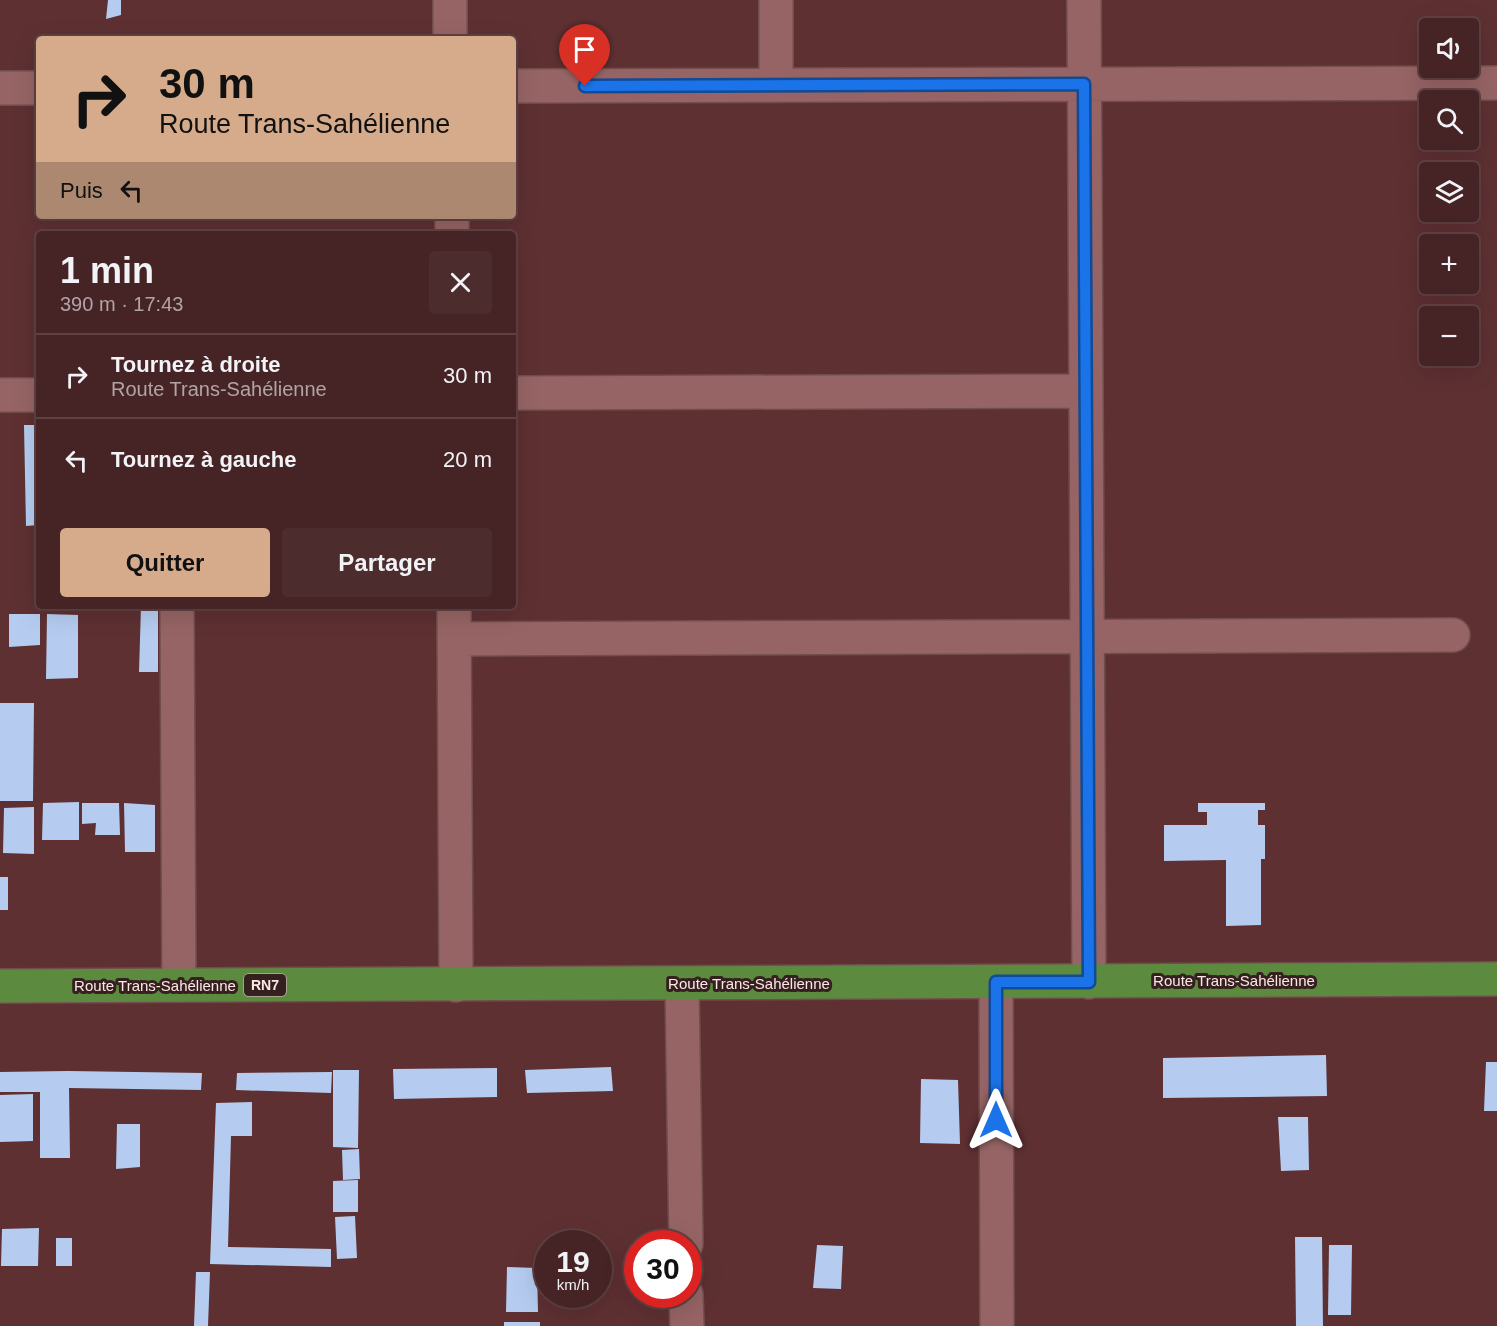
<!DOCTYPE html>
<html lang="fr">
<meta charset="utf-8">
<style>
:root{--surface:#462426;--page:#4d2c2e;--text:#f1f3f6;--muted:#b0a4a7;--line:#5e4143;--accent:#d6ab8b}
body{margin:0;font-family:Arial,sans-serif;background:var(--page);color:var(--text);height:100vh;display:flex;flex-direction:column;font-size:22px;white-space:nowrap}
*{box-sizing:border-box;margin:0}
p{font-size:20px;color:var(--muted)}
.icon{flex:none;width:33px;height:33px;fill:none;stroke:currentColor;stroke-width:2;stroke-linecap:round;stroke-linejoin:round}
.map{position:relative;flex:1;overflow:hidden}
.sheet{position:absolute;left:36px;top:231px;width:480px;height:378px;display:flex;flex-direction:column;background:var(--surface);border-radius:6px;box-shadow:0 6px 24px #0002,0 0 0 2px var(--line)}
.sheet>*{flex:none}
.guide{position:absolute;left:36px;top:36px;width:480px;height:183px;border-radius:6px;box-shadow:0 6px 24px #0002,0 0 0 2px var(--line);background:#d6ab8b;color:#111;overflow:hidden}
.tools{position:absolute;left:1419px;top:18px;display:grid;gap:12px}
.tools a{display:grid;place-items:center;width:60px;height:60px;border-radius:6px;background:var(--surface);box-shadow:0 6px 24px #0002,0 0 0 2px var(--line);font-size:30px}
.speed{position:absolute;left:534px;top:1230px;display:flex;gap:12px;font-size:30px;font-weight:700;text-align:center}
.speed>*{display:grid;place-content:center;width:78px;height:78px;border-radius:50%;background:var(--surface);box-shadow:0 6px 24px #0002,0 0 0 2px var(--line);line-height:1}
.speed small{font-size:15px;font-weight:400}
.speed .limit{border:9px solid #d22;background:#fff;color:#111}
.pin{position:absolute;display:grid;place-items:center;width:51px;height:51px;color:#fff;margin:-62px -26px;border-radius:50% 50% 50% 0;rotate:-45deg;box-shadow:0 0 6px #0007}
.pin .icon{rotate:45deg}
.me{position:absolute;width:66px;margin:-33px;rotate:0deg;stroke-linejoin:round;filter:drop-shadow(0 0 4px #0008)}
.turn{display:flex;align-items:center;gap:21px;height:126px;padding:0 24px;font-size:27px}
.turn .icon{width:78px;height:78px;stroke-width:2.5}
.turn b{display:block;font-size:42px;line-height:51px}
.then{display:flex;align-items:center;height:57px;padding:0 24px;background:#0003;gap:12px;font-size:22px}
.round{display:grid;place-items:center;flex:none;width:63px;height:63px;border-radius:6px;background:var(--page)}
.head{display:flex;align-items:center;justify-content:space-between;height:102px;padding:0 24px}
h1{font-size:36px;font-weight:700;line-height:45px}
.action{display:flex;gap:12px;margin-top:auto;padding:12px 24px}
.action a{flex:1;height:69px;border-radius:6px;background:var(--accent);color:#111;font-size:24px;font-weight:700;line-height:69px;text-align:center}
.action a+a{background:var(--page);color:var(--text)}
ul{padding:0;list-style:none}
li{display:flex;align-items:center;gap:18px;height:84px;padding:0 24px;border-top:2px solid var(--line)}
li div{flex:1}
li b{display:block;font-size:22px}
li em{font-style:normal}
.map>svg:first-child{display:block}
.building{fill:#b5ccf0}
.lines{fill:none;stroke-linecap:round;stroke-linejoin:round}
.minor-casing{stroke:#724d4e;stroke-width:36}
.trunk-casing{stroke:#724d4e;stroke-width:36}
.minor{stroke:#966464;stroke-width:33}
.trunk{stroke:#5c8b3f;stroke-width:33}
.route-casing{stroke:#114b97;stroke-width:15}
.route{stroke:#1a73e8;stroke-width:10}
.labels{text-anchor:middle;stroke-width:6;stroke-linejoin:round;paint-order:stroke}
.shield{fill:#352020;stroke:#c2abab;stroke-width:1.5}
.shield-label{font-size:14px;font-weight:bold;fill:#fee6e6}
.street-label{font-size:15px;fill:#fee6e6;stroke:#352020}
</style>
<div class="map">
<svg width="1497" height="1326" viewBox="0 0 1497 1326">
<rect width="100%" height="100%" fill="#5e3032"/>
<!-- building -->
<path class="building" d="M108 0H121V15L106 19Z
M24 425H39V525L26 526Z
M141 606H158V672H139Z
M9 614H40V645L9 647Z
M47 614 78 615V678L46 679Z
M0 703H34L33 801H0Z
M79 802V840H42L43 803Z
M82 803H119L120 835H95L96 823 82 824Z
M124 803 155 805V852H125Z
M1198 803H1265V810H1258V825H1265V859H1261V925L1226 926V860L1164 861V825H1207V812H1198Z
M34 807V854L3 853 4 808Z
M0 877H8V910H0Z
M1326 1055 1327 1096 1163 1098V1058Z
M1486 1062H1497V1111H1484Z
M611 1067 613 1091 527 1093 525 1070Z
M497 1068V1097L394 1099 393 1069Z
M333 1070H359L358 1148 333 1147Z
M68 1071 202 1073 201 1090 69 1088 70 1158H40V1092H0V1072Z
M332 1072 331 1093 236 1090 237 1073Z
M921 1079 958 1080 960 1144 920 1143Z
M33 1094V1141L0 1142V1095Z
M252 1102V1136H231L228 1247 331 1249V1267L210 1264 216 1103Z
M1278 1117H1308L1309 1170 1281 1171Z
M117 1124H140V1167L116 1169Z
M359 1149 360 1179 343 1180 342 1150Z
M358 1180V1212H333V1181Z
M355 1216 357 1258 337 1259 335 1217Z
M39 1228 38 1266H1L2 1229Z
M1295 1237H1322L1323 1326H1296Z
M56 1238H72V1266H56Z
M817 1245 843 1246 841 1289 813 1288Z
M1329 1245H1352L1351 1315H1328Z
M507 1267 537 1268 538 1312H506Z
M196 1272H210L208 1326H194Z
M504 1322H540V1326H504Z"/>
<g class="lines">
<defs>
<path id="minor" d="M450 0V39
M776 0V85
M1084 0 1089 982
M513 86 1497 83
M0 88H39
M452 216V234
M513 393 1086 391
M0 395H39
M177 606 179 985
M454 606 456 985
M454 639 1453 635
M996 982 997 1326
M682 984 686 1244
M686 1294 687 1326"/>
<path id="trunk" d="M0 986 1497 979"/>
</defs>
<!-- minor casing -->
<use href="#minor" class="minor-casing"/>
<!-- trunk casing -->
<use href="#trunk" class="trunk-casing"/>
<!-- minor -->
<use href="#minor" class="minor"/>
<!-- trunk -->
<use href="#trunk" class="trunk"/>
</g>
<g class="lines">
<defs>
<path id="route" d="M585 86 1084 84 1089 982H996V1120"/>
</defs>
<!-- route casing -->
<use href="#route" class="route-casing"/>
<!-- route -->
<use href="#route" class="route"/>
</g>
<g class="labels">
<!-- shield labels -->
<rect class="shield" x="244" y="974" width="42" height="22" rx="4.5"/>
<g class="shield-label">
<text x="265" y="990">RN7</text>
</g>
<!-- street labels -->
<g class="street-label">
<text x="1234" y="986">Route Trans-Sahélienne</text>
<text x="749" y="989">Route Trans-Sahélienne</text>
<text x="155" y="991">Route Trans-Sahélienne</text>
</g>
</g>
</svg>
<div class="tools">
<a><svg class="icon" aria-label="sound" viewBox="0 0 24 24"><path d="M4 9h4l5-4v14l-5-4H4zM17 9q2 3 0 6"/></svg></a>
<a><svg class="icon" aria-label="search" viewBox="0 0 24 24"><circle cx="10" cy="10" r="6"/><path d="M15 15l6 6"/></svg></a>
<a><svg class="icon" aria-label="layers" viewBox="0 0 24 24"><path d="M12 4l9 5-9 5-9-5zM3 14l9 5 9-5"/></svg></a>
<a>+</a>
<a>−</a>
</div>
<div class="speed"><div>19<small>km/h</small></div><div class="limit">30</div></div>
<div class="pin" style="left:585px;top:86px;background:#d93025"><svg class="icon" aria-label="arrive" viewBox="0 0 24 24"><path d="M6 21V4h12l-3 4 3 4H6"/></svg></div>
<svg class="me" style="left:996px;top:1120px" viewBox="-20 -20 40 40"><path d="M0-17L14 15 0 8-14 15z" fill="#1a73e8" stroke="#fff" stroke-width="4"/></svg>
<div class="guide">
<div class="turn"><svg class="icon" aria-label="right" viewBox="0 0 24 24"><path d="M7 20v-9h11M14 6l5 5-5 5"/></svg><div><b>30 m</b>Route Trans-Sahélienne</div></div>
<div class="then">Puis<svg class="icon" aria-label="left" viewBox="0 0 24 24"><path d="M17 20v-9H6M10 6l-5 5 5 5"/></svg></div>
</div>
<section class="sheet">
<div class="head"><div><h1>1 min</h1><p>390 m · 17:43</p></div><a class="round"><svg class="icon" aria-label="close" viewBox="0 0 24 24"><path d="M6 6l12 12M18 6L6 18"/></svg></a></div>
<ul>
<li><svg class="icon" aria-label="right" viewBox="0 0 24 24"><path d="M7 20v-9h11M14 6l5 5-5 5"/></svg><div><b>Tournez à droite</b><p>Route Trans-Sahélienne</p></div><em>30 m</em></li>
<li><svg class="icon" aria-label="left" viewBox="0 0 24 24"><path d="M17 20v-9H6M10 6l-5 5 5 5"/></svg><div><b>Tournez à gauche</b></div><em>20 m</em></li>
</ul>
<div class="action"><a>Quitter</a><a>Partager</a></div>
</section>
</div>
